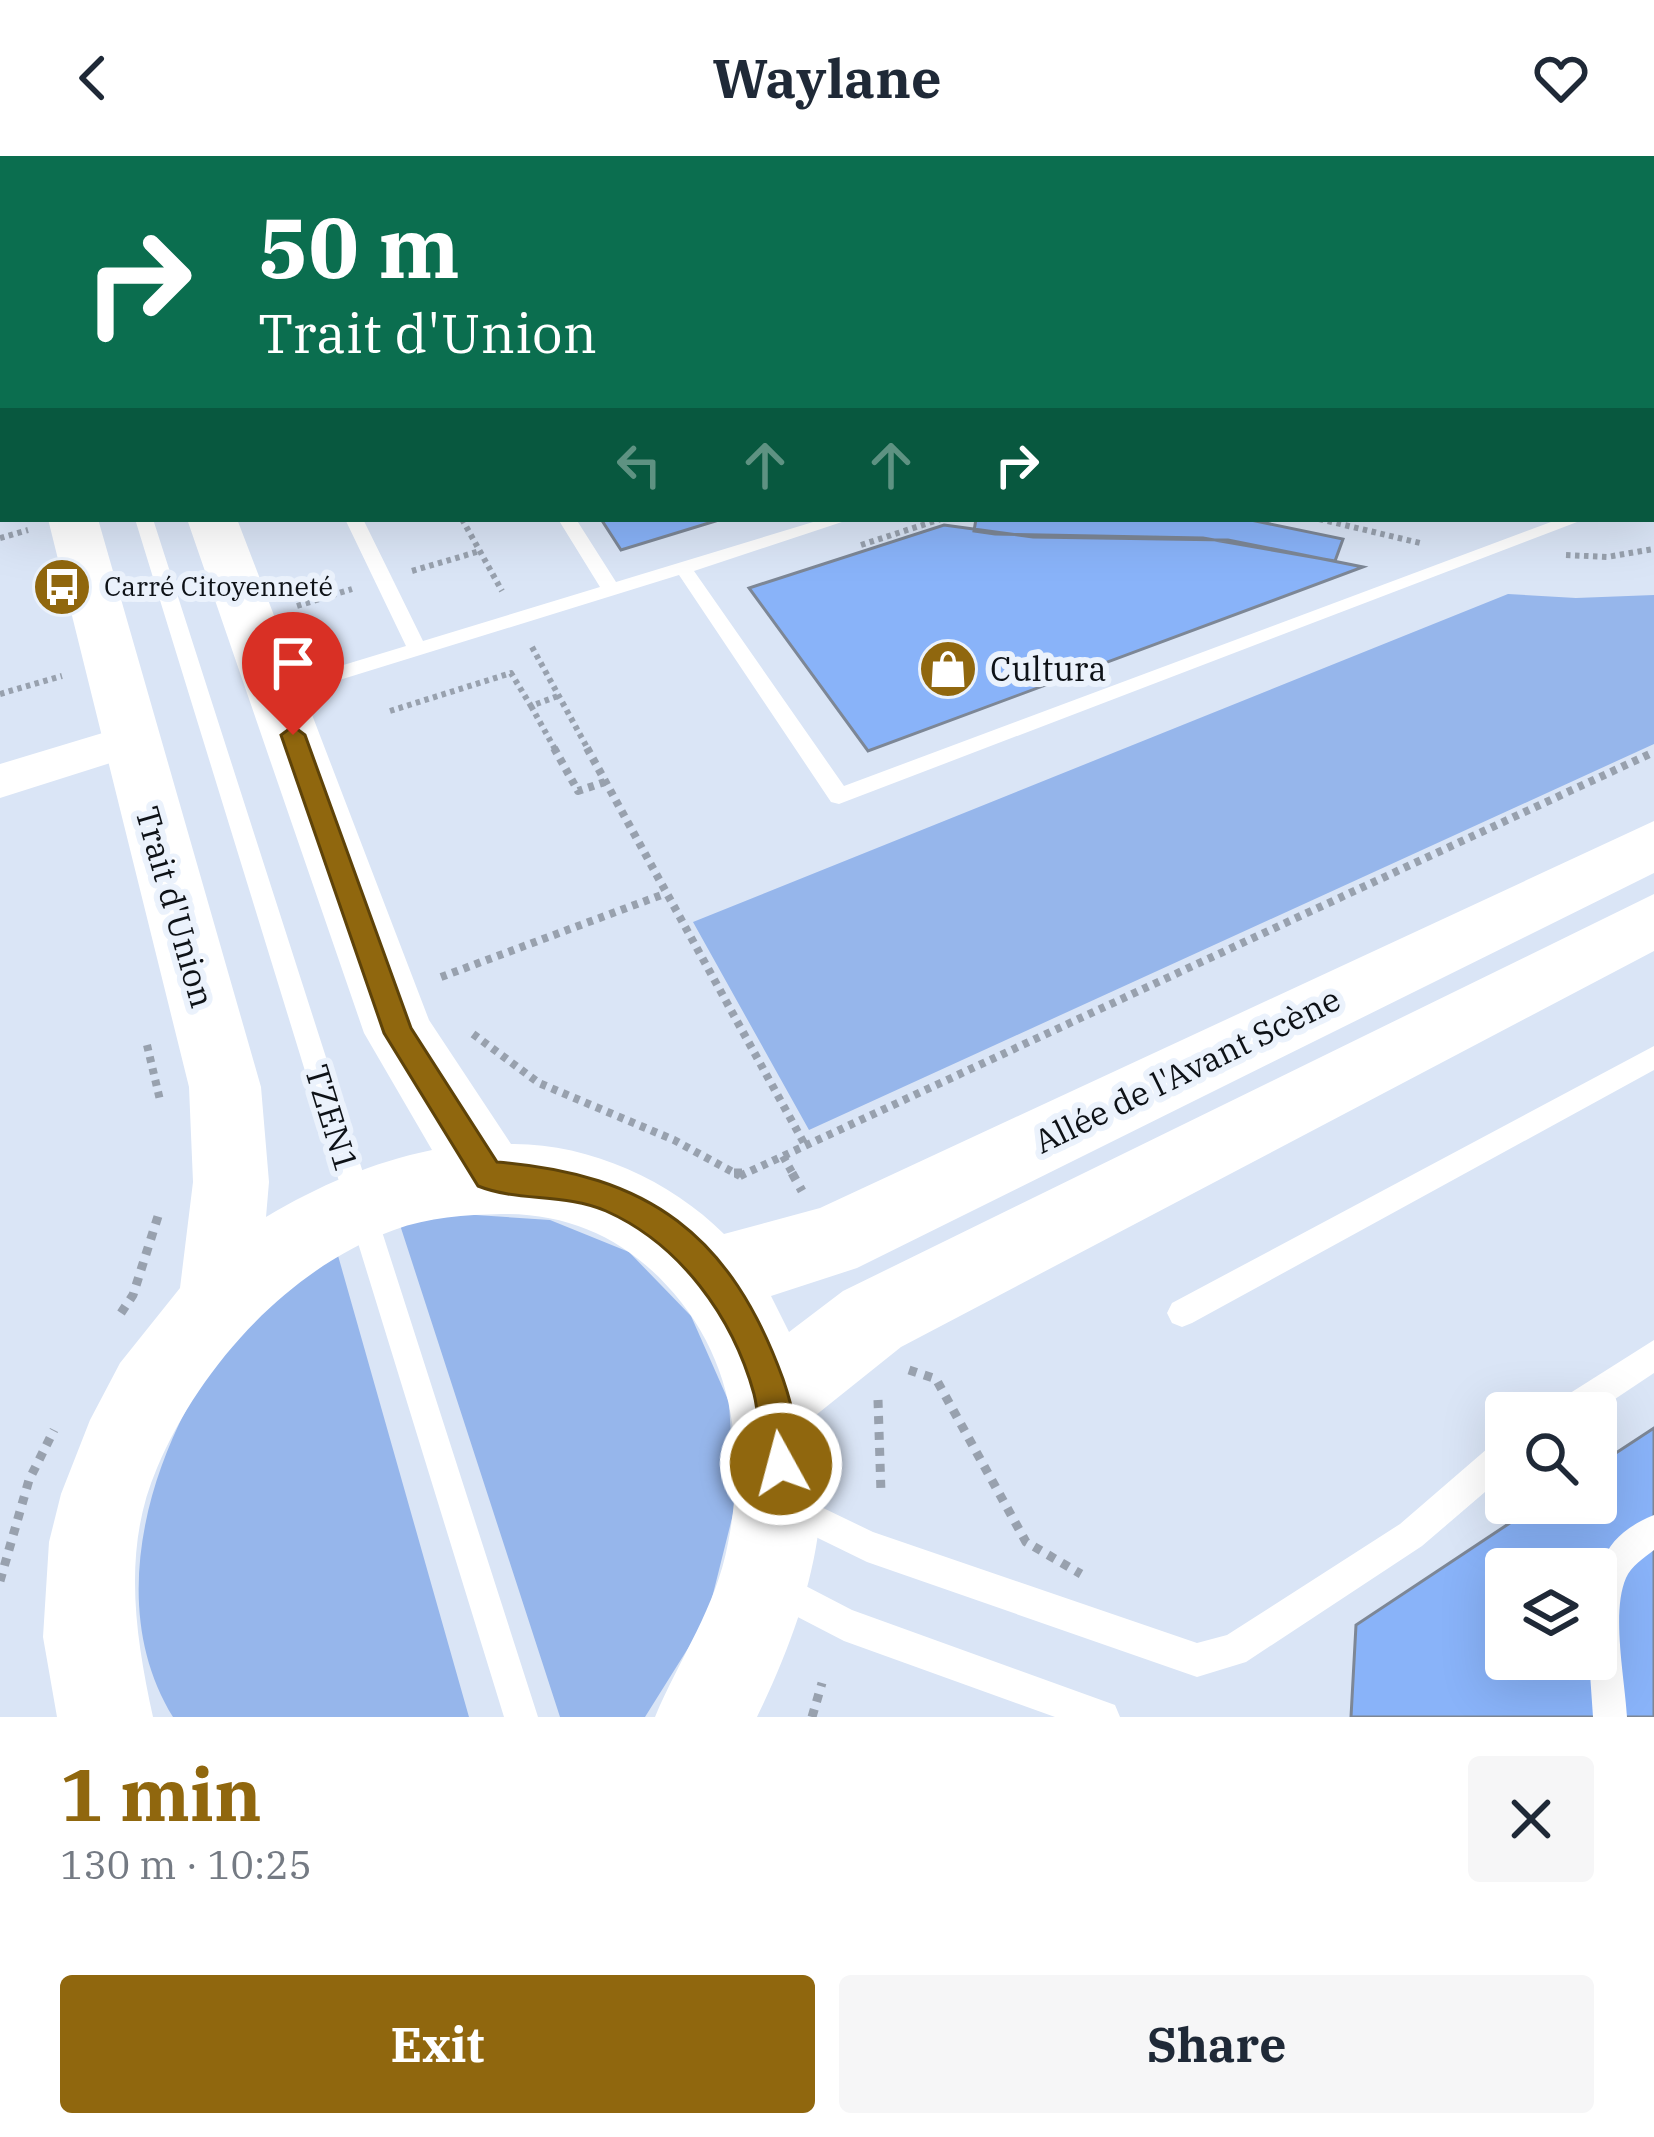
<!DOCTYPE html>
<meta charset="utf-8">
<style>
:root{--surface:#fff;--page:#f6f6f7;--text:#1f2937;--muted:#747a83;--accent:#90670e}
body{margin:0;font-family:"IBM Plex Serif",serif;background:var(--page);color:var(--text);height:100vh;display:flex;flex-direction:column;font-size:45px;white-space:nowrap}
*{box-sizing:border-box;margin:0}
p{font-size:39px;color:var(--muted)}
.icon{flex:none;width:66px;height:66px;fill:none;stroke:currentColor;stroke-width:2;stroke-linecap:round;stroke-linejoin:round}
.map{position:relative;height:1561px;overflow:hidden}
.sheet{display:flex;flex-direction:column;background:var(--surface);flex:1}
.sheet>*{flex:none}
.hud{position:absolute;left:0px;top:0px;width:1656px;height:366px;box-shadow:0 12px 48px #0002;background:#0b6e4f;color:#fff;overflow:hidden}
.fabs{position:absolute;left:1485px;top:1236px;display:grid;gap:24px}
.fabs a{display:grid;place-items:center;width:132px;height:132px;border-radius:12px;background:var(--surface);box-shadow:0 12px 48px #0002;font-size:60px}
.pin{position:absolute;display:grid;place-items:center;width:102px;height:102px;color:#fff;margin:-123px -51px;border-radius:50% 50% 50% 0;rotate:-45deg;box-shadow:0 0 12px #0007}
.pin .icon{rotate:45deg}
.me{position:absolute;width:132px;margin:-66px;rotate:353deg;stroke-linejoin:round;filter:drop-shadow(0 0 9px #0008)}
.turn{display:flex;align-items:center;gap:42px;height:252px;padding:0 60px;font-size:54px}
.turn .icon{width:156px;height:156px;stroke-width:2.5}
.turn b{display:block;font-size:84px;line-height:102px}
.lanes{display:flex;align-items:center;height:114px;padding:0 60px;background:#0003;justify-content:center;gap:60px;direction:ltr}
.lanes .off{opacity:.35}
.round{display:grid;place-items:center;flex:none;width:126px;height:126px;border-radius:12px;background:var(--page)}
.head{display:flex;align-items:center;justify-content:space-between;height:204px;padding:0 60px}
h1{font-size:72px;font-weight:700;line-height:90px;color:var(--accent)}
.primary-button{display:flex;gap:24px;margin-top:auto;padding:24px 60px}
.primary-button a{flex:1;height:138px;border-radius:12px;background:var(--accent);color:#fff;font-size:48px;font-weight:700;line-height:138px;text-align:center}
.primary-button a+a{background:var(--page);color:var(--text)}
header{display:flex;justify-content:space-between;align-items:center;height:156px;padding:0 60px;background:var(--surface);font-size:54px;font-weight:700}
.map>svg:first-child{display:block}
.green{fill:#96b6eb}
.building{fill:#89b3f9;stroke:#7d8796;stroke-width:3;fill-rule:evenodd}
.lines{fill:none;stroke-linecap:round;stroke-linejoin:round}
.path-far3{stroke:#98a1ae;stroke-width:4.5;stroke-dasharray:3 3;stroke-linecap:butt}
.path-far2{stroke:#98a1ae;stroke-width:6;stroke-dasharray:4.5 4.5;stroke-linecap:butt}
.path-far1{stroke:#98a1ae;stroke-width:8;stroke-dasharray:6 6;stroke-linecap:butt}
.path{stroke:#98a1ae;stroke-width:9;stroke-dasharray:8 8;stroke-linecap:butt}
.lane{fill:#fff;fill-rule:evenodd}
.street{fill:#fff;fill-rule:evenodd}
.secondary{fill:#fff;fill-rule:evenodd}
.route{fill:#90670e;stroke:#5e4309;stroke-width:3}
.labels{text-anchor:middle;stroke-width:12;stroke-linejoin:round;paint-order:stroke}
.far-poi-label{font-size:27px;fill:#0e1217;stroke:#ebf2fc;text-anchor:start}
.poi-label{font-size:33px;fill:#0e1217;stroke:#ebf2fc;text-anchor:start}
.street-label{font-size:33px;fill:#0e1217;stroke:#ebf2fc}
</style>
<header><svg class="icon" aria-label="back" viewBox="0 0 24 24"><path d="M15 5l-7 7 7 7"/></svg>Waylane<svg class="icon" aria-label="heart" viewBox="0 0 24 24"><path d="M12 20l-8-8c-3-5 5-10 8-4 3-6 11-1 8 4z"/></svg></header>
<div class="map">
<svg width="1654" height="1561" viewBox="0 0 1654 1561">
<rect width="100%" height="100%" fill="#dae5f6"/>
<!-- green -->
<path class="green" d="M1508 438 1576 442 1654 439V588L809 974 693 766Z
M461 1058 550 1064 629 1096 691 1160 729 1246 735 1350 707 1462 645 1561H560L400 1069Z
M337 1096 469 1561H173C115 1467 138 1347 186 1254 194 1238 201 1219 212 1205 250 1160 287 1128 337 1096Z"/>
<!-- building -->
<path class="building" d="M1258 0H1360L1396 3H1276Z
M1360 0H1654V58L1653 3Z
M601 363H722L621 394Z
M976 363H1246L1343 383 1335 405 1203 382 995 378 974 375Z
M944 369 1033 381 1228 384 1363 411 868 595 749 432Z
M1654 1272V1561H1351L1356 1469 1540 1347H1596V1310ZM1506 1413H1596V1503H1506Z"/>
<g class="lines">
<!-- path-far3 -->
<path class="path-far3" d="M1229 0 1244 3
M314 3 329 0
M698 3 712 0
M1007 3 1019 0"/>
<!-- path-far2 -->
<path class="path-far2" d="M462 363 502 435
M1319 363 1420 387
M0 382 28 374
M861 389 941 363
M1566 399 1607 401 1654 393
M412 415 480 395
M297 450 352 433
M532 491 589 595
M0 538 62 520
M531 550 556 595
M390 555 511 517 531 550 558 540"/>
<!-- path-far1 -->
<path class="path-far1" d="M554 592 578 635 605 626
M587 592 805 989
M441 821 664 738
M473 878 539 927 674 984 740 1020
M147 889 160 944
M783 1000 794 1020
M740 1020 1654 596"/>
<!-- path -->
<path class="path" d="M734 1017H747
M792 1017 802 1035
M121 1157 133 1139 160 1054
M909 1214 936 1223 1026 1386 1081 1418
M878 1244 881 1337
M0 1425 29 1324 54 1274
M812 1561 822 1527"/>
<!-- lane -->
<path class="lane" d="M26 0H40V3H26Z
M834 0H848L849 3H835Z
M923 0H937V3H923Z
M1139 0H1158L1161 3H1142Z
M1653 105H1654V113H1653Z
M1653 286H1654V296H1653Z
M1653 322H1654V333H1653Z
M1653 349H1654V361H1653Z
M135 363H153L538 1561H504Z
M345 363H363L423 485 600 431 558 363H576L616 426 823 363H851L694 415 844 630 1559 363H1585L839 648 831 646 679 419 278 543 271 541 268 536 271 531 406 490Z
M1654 890V914L1192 1167 1182 1171 1172 1167 1167 1157 1172 1147Z
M1654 1184V1217L1594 1257H1552L1556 1246Z
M1506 1281V1318L1422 1390 1246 1506 1197 1521 867 1406 781 1364 776 1353 781 1342 792 1337 873 1376 1197 1487 1227 1479 1400 1368 1495 1286Z
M1654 1359V1394C1644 1402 1631 1410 1626 1422 1611 1456 1625 1524 1627 1561H1593L1589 1503H1596C1596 1439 1583 1388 1654 1359Z
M773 1413 852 1454 1115 1549 1120 1561H1055L844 1485 761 1442 756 1430 761 1418Z"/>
<!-- street -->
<path class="street" d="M0 166H3V186H0Z
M129 569 145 574 152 585 145 596 0 642V608Z"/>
<!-- secondary -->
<path class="secondary" d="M65 0H101L102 3H66Z
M0 43H3V77L0 76Z
M48 363H98L261 931 269 1026 266 1061C318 1030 373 1006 432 994L364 877 187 363H237L429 864 511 988C588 987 670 1024 724 1078L820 1052 1654 665V717L857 1112 771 1140 789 1176 843 1135 1654 738V795L901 1191 816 1259C836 1366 803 1466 757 1561H655C680 1501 716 1452 728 1387 745 1302 735 1214 681 1146 635 1088 576 1057 501 1058 465 1059 429 1061 394 1074 289 1112 200 1210 157 1312 122 1393 135 1478 153 1561H57L43 1481 49 1386 61 1338 90 1264 120 1207 180 1132 193 1026 189 931Z"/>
</g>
<!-- route -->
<path class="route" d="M293 570 305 579 411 872 497 1006C649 1018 731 1079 783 1223 792 1249 804 1294 793 1321L781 1326 768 1321C757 1295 761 1265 754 1238 733 1161 680 1088 606 1055 564 1037 518 1046 478 1030L384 877 281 579Z"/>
<!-- icons -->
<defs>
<symbol id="bus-disc" viewBox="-11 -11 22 22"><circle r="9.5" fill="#90670e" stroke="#ebf2fc"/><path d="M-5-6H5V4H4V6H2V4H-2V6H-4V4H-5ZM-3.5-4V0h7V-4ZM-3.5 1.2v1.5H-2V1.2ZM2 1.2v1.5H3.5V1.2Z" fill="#fff"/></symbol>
<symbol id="shop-disc" viewBox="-11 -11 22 22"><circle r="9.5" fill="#90670e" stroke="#ebf2fc"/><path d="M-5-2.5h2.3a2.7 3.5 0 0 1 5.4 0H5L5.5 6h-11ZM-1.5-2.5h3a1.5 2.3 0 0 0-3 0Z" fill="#fff"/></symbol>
</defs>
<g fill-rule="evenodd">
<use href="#bus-disc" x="29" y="398" width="66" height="66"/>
<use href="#shop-disc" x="915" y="480" width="66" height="66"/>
</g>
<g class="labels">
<!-- far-poi labels -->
<g class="far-poi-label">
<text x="104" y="440">Carré Citoyenneté</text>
</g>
<!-- poi labels -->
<g class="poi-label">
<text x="990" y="525">Cultura</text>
</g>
<!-- street labels -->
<g class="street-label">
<text transform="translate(175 751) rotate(74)" y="12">Trait d'Union</text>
<text transform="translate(1187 914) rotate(-26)" y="12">Allée de l'Avant Scène</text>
<text transform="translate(332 962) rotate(73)" y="12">TZEN1</text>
</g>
</g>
</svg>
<div class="fabs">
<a><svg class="icon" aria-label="search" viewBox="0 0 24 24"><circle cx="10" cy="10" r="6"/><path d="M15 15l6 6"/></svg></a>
<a><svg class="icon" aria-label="layers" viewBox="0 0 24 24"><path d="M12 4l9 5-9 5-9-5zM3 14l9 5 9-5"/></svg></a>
</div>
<div class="pin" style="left:293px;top:579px;background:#d93025"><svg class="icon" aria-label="arrive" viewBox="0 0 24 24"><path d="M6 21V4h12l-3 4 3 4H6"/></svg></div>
<svg class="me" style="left:781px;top:1308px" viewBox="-20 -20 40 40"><circle r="17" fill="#90670e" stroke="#fff" stroke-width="3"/><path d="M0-11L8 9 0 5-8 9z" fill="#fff"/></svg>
<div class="hud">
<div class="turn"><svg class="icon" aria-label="right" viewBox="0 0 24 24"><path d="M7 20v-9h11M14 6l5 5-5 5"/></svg><div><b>50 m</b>Trait d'Union</div></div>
<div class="lanes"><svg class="icon off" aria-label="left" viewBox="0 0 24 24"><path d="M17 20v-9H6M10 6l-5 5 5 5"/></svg><svg class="icon off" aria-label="ahead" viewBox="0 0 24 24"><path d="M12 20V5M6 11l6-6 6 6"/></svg><svg class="icon off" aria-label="ahead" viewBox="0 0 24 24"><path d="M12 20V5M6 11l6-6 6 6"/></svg><svg class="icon" aria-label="right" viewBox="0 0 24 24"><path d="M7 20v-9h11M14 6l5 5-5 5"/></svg></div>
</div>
</div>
<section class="sheet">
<div class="head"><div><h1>1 min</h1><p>130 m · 10:25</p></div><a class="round"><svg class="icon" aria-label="close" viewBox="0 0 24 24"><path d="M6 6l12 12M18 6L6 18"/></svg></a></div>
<div class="primary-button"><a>Exit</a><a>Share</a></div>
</section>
